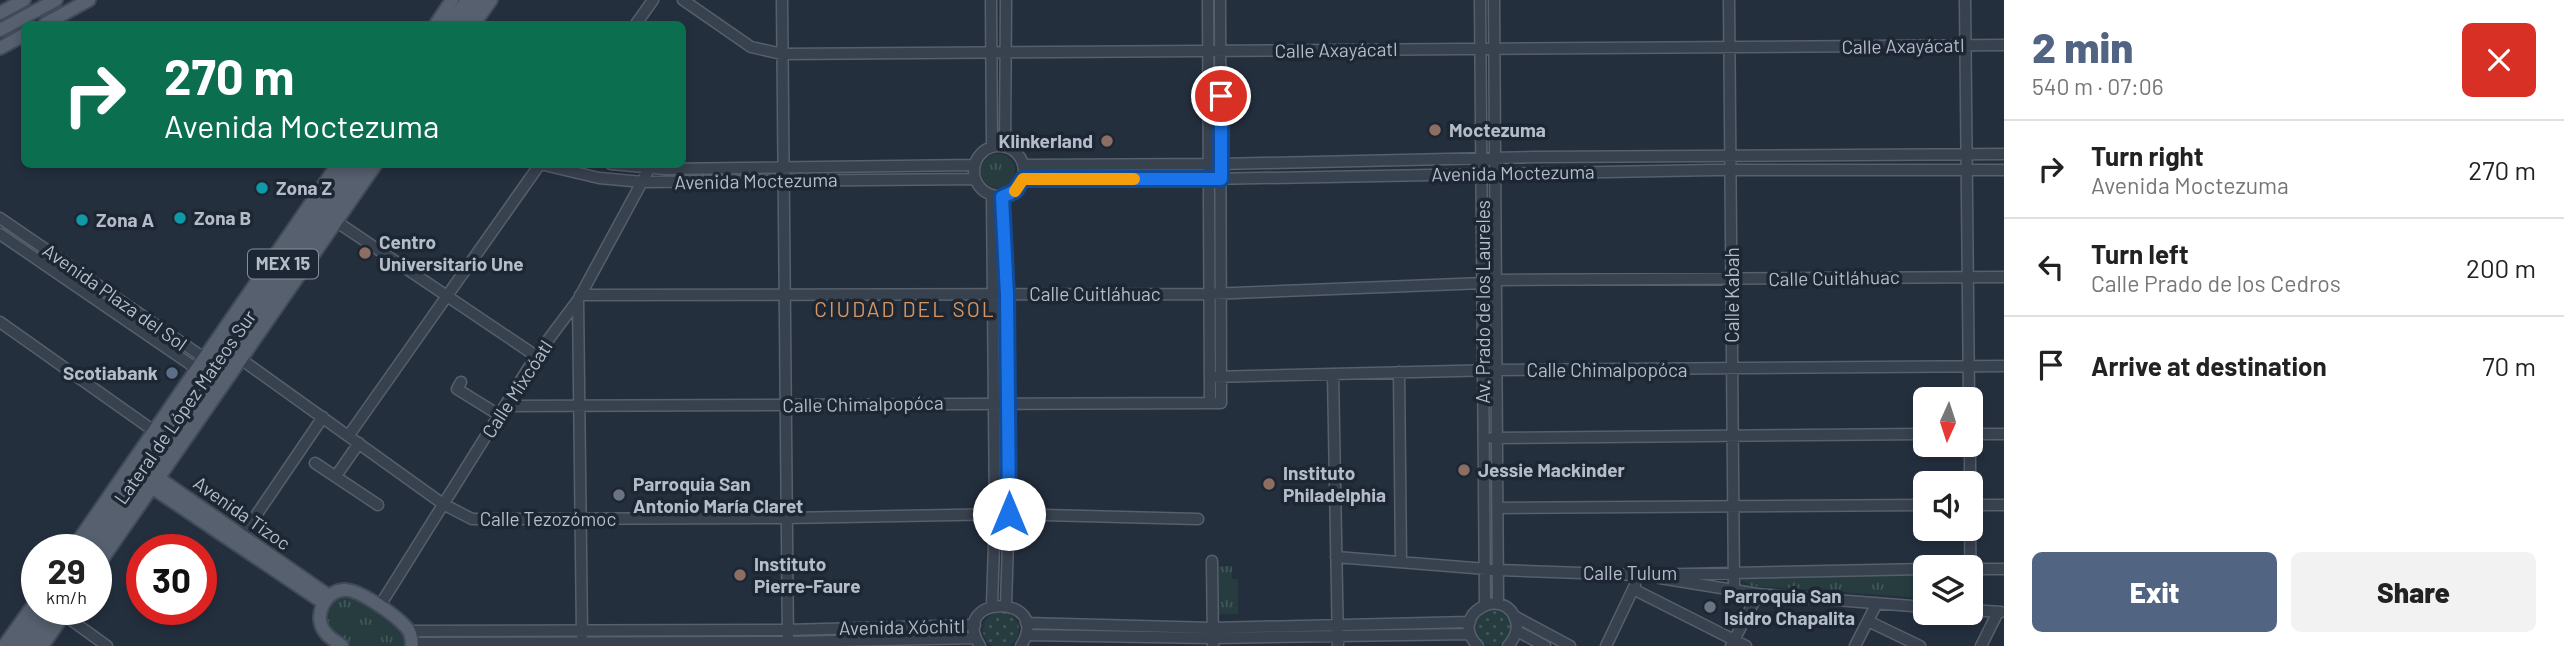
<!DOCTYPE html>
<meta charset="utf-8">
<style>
:root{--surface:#fff;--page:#f2f2f2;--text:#222;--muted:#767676;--line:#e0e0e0;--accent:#516482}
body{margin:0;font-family:Barlow,sans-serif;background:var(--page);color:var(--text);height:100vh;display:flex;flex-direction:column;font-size:26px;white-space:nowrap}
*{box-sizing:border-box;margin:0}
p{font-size:23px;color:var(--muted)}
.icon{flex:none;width:38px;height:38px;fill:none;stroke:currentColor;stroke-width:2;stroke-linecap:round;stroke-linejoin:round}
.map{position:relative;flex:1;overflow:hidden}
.side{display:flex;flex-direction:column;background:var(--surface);width:560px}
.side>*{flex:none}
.top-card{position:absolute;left:21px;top:21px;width:665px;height:147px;border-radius:10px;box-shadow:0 4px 10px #0003;background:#0b6e4f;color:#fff;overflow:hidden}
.needle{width:46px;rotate:183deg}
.tools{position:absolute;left:1913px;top:387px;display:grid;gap:14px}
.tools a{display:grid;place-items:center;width:70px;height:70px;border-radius:10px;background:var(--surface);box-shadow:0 4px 10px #0003;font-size:35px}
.speed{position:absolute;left:21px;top:534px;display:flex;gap:14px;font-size:35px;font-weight:700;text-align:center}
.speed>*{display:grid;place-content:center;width:91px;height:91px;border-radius:50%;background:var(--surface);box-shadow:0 4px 10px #0003;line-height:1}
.speed small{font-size:18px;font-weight:400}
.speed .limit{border:10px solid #d22;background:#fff;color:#111}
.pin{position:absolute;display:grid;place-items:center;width:60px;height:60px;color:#fff;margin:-30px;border:4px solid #fff;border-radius:50%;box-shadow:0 2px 7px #0007}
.me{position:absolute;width:77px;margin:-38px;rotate:0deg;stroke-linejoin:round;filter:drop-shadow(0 0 5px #0008)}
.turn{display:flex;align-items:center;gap:24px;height:147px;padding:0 28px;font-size:32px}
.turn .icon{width:91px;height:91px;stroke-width:2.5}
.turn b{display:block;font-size:49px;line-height:60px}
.round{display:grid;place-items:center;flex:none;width:74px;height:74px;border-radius:10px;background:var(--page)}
.headline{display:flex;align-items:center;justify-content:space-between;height:119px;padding:0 28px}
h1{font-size:42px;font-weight:800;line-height:52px;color:var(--accent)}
.cta{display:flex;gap:14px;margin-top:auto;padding:14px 28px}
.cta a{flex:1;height:80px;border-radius:10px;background:var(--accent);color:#fff;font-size:28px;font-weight:800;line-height:80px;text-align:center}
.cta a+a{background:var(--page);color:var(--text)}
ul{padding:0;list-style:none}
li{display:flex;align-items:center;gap:21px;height:98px;padding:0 28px;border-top:2px solid var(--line)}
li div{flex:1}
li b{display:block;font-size:26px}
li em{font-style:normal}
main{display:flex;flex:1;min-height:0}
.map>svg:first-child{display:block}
.grass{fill:url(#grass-tufts)}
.garden{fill:url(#garden-dots)}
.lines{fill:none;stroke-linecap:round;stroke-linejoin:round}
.minor-casing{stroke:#565f6c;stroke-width:13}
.major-casing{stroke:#414a57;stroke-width:16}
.minor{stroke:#38414e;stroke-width:10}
.major{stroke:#56606e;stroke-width:12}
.route-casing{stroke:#114b97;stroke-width:18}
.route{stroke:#1a73e8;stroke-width:12}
.slow{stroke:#f59e0b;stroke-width:12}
.education-dot{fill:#8d6e63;stroke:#1d2633;stroke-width:2.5}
.culture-dot{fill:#0f9aa8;stroke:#1d2633;stroke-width:2.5}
.service-dot{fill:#5c6f8a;stroke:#1d2633;stroke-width:2.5}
.worship-dot{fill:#6b7280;stroke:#1d2633;stroke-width:2.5}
.labels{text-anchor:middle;stroke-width:7;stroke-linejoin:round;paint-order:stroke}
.shield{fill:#1d2633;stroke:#878f9c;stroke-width:2}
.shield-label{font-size:18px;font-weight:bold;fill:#b4bcc9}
.street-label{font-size:19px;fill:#b4bcc9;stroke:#1d2633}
.poi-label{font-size:19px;font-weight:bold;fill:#b4bcc9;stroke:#1d2633;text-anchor:start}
.neighbourhood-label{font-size:21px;letter-spacing:2px;fill:#d59563;stroke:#1d2633}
</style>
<main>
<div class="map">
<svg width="2004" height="646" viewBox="0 0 2004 646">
<defs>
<pattern id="grass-tufts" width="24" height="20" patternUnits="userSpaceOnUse" patternTransform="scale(1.75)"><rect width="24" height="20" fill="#263c3f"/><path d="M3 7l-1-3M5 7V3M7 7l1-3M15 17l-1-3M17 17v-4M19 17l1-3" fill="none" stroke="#435659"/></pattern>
<pattern id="garden-dots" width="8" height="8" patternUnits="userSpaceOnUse" patternTransform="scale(1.75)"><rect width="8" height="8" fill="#263c3f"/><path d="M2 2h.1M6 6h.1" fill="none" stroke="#435659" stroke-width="1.8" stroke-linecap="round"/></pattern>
</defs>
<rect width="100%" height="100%" fill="#242f3e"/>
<!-- grass -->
<path class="grass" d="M981 171a17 17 0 1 1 34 0a17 17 0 1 1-34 0Z
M1214 566H1232V579H1238V614H1214Z
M1742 575H1925V598L1751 586 1742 580Z
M345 595 355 597 403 630 406 646C394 646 362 646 351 646 325 638 318 605 345 595Z"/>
<!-- garden -->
<path class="garden" d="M1474 627a19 19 0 1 1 38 0a19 19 0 1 1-38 0Z
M983 630a18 18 0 1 1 36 0a18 18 0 1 1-36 0Z"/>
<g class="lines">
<defs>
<path id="minor" d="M683 0 751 47 782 54 2004 45
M782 0 788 646
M991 0 992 147
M1208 0 1210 403
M1480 0 1485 605
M1494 0 1498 604
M1729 0 1734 590
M1965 0 1969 399
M636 24 653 0
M974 171a25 25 0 1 1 50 0a25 25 0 1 1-50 0Z
M1005 147 1006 0
M540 164 599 178 643 182 974 179
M611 164 665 169 974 165
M1023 165 1221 164 1535 157 2004 154
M1023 179H1208L1714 170H2004
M1002 197C1010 332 1011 469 1006 605
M0 218 210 362
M337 222 536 356
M0 234 197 369
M1497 280 2004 277
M580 295 1209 294 1484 283
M578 300 582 635
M0 322 154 431
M242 360 443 504 472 519 786 518 1009 514 1198 519
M1399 372 1401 562
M1333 374 1338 646
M1210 377 1497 370 2004 366
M461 382 457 389 499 415
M505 406 1221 403 1220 0
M1970 434H2004
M349 435 540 164
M1492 438 1925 434
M1970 444V483
M315 463 378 505
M336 476 359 443
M1970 505H2004
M1498 508 1925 505
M1970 528 1971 610
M242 536 323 417
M1336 557 1499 570 1639 575 1925 569
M1212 561 1213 646
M1970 569H2004
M1660 578 1758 594 1925 607
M1633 589 1746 646
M992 605 995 514 992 196
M379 607 536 356 578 300 649 169
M1970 610 2001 612
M64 615 107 646
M1514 616 1570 646
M1868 621 1920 646
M1026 623 1213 628 1470 622
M409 631 787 630 975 625
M1517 631 1545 646
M1026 635 1212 638 1470 634
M412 643 788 642 976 638
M980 646C947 593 1054 593 1021 646
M1478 646C1446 615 1505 583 1516 621 1519 631 1514 639 1508 646
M1606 646 1635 585
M1731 646 1758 594
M1855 646 1877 603
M1981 646 1998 612"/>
<path id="major" d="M0 13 24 0
M45 24 89 0
M436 24 452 0
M450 24 467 0
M462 24 479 0
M474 24 491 0
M0 30 56 0
M0 48 24 35
M154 475 329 596
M147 484 324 603
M72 550 338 164
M85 550 352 164
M95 550 365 164
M96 568 376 164
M4 646 37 600
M17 646 43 609
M28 646 54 609
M42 646 68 609
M342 646C337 642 329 638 325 632 313 617 324 592 343 590 358 588 395 615 405 626 411 631 412 638 412 646"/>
</defs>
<!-- minor casing -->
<use href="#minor" class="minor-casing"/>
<!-- major casing -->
<use href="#major" class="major-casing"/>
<!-- minor -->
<use href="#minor" class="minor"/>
<!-- major -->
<use href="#major" class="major"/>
</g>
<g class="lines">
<defs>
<path id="route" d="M1009 514 1007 295 1002 197 1015 191 1023 179H1221V96"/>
</defs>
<!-- route casing -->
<use href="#route" class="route-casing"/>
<!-- route -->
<use href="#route" class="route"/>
<!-- slow -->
<path class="slow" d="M1015 191 1023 179H1134"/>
</g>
<!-- markers -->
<g class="education-dot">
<circle cx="1435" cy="130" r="7"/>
<circle cx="1107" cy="141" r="7"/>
<circle cx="365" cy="253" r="7"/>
<circle cx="1464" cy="470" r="7"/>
<circle cx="1269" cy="484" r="7"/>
<circle cx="740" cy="575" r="7"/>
</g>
<g class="culture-dot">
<circle cx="262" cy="188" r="7"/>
<circle cx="180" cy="218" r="7"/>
<circle cx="82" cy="220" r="7"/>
</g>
<circle class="service-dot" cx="172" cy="373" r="7"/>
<g class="worship-dot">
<circle cx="619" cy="495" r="7"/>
<circle cx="1710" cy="607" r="7"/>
</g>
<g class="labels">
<!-- shield labels -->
<rect class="shield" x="248" y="249.5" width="70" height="29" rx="5"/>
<g class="shield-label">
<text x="283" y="270">MEX 15</text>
</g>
<!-- street labels -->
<g class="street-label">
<text transform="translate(1903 46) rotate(-1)" y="7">Calle Axayácatl</text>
<text transform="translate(1336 50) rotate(-1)" y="7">Calle Axayácatl</text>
<text transform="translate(1513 173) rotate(-1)" y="7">Avenida Moctezuma</text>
<text transform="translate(756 181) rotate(-1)" y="7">Avenida Moctezuma</text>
<text transform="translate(1834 278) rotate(-1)" y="7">Calle Cuitláhuac</text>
<text x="1095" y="301">Calle Cuitláhuac</text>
<text transform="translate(1732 295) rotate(-90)" y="7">Calle Kabah</text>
<text transform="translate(115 297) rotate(35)" y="7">Avenida Plaza del Sol</text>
<text transform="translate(1483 302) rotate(-90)" y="7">Av. Prado de los Laureles</text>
<text x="1607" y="377">Calle Chimalpopóca</text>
<text transform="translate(517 389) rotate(-57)" y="7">Calle Mixcóatl</text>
<text transform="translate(863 404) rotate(-1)" y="7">Calle Chimalpopóca</text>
<text transform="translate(185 407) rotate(-55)" y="7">Lateral de López Mateos Sur</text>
<text transform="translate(242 513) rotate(35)" y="7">Avenida Tizoc</text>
<text x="548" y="526">Calle Tezozómoc</text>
<text x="1630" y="580">Calle Tulum</text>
<text transform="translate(902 627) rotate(-1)" y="7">Avenida Xóchitl</text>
</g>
<!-- poi labels -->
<g class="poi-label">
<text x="1449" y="137">Moctezuma</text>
<text x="1093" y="148" text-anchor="end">Klinkerland</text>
<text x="276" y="195">Zona Z</text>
<text x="194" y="225">Zona B</text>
<text x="96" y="227">Zona A</text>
<text x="379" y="249">Centro<tspan x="379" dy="22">Universitario Une</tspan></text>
<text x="158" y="380" text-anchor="end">Scotiabank</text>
<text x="1478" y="477">Jessie Mackinder</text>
<text x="1283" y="480">Instituto<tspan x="1283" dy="22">Philadelphia</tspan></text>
<text x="633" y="491">Parroquia San<tspan x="633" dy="22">Antonio María Claret</tspan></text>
<text x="754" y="571">Instituto<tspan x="754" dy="22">Pierre-Faure</tspan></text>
<text x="1724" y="603">Parroquia San<tspan x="1724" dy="22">Isidro Chapalita</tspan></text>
</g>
<!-- neighbourhood labels -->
<g class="neighbourhood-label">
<text x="905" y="317">CIUDAD DEL SOL</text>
</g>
</g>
</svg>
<div class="tools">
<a><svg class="needle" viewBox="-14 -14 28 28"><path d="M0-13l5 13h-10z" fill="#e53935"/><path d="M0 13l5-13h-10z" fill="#767676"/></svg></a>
<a><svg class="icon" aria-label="sound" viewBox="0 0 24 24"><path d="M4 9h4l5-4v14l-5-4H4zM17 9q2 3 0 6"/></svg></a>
<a><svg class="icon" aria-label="layers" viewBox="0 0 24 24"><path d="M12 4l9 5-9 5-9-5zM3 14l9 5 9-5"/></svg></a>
</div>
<div class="speed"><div>29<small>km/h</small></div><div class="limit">30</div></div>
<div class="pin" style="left:1221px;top:96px;background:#d93025"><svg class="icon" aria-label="arrive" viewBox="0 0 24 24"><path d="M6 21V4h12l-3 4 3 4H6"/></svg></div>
<svg class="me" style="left:1009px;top:514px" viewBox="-20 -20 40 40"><circle r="19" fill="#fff"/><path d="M0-13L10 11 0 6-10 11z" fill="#1a73e8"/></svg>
<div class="top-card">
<div class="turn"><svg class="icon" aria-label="right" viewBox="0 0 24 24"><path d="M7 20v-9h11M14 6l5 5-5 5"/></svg><div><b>270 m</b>Avenida Moctezuma</div></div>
</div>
</div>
<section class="side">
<div class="headline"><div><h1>2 min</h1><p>540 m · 07:06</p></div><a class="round" style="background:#d93025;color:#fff"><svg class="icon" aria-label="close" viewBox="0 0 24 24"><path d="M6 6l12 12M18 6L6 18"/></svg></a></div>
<ul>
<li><svg class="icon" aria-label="right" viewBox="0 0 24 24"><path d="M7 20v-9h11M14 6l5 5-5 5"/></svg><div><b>Turn right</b><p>Avenida Moctezuma</p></div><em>270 m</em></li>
<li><svg class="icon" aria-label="left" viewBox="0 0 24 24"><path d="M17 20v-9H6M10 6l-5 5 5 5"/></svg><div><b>Turn left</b><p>Calle Prado de los Cedros</p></div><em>200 m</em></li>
<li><svg class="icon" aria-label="arrive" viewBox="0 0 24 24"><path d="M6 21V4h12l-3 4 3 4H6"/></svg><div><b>Arrive at destination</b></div><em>70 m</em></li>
</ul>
<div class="cta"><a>Exit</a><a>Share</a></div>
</section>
</main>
